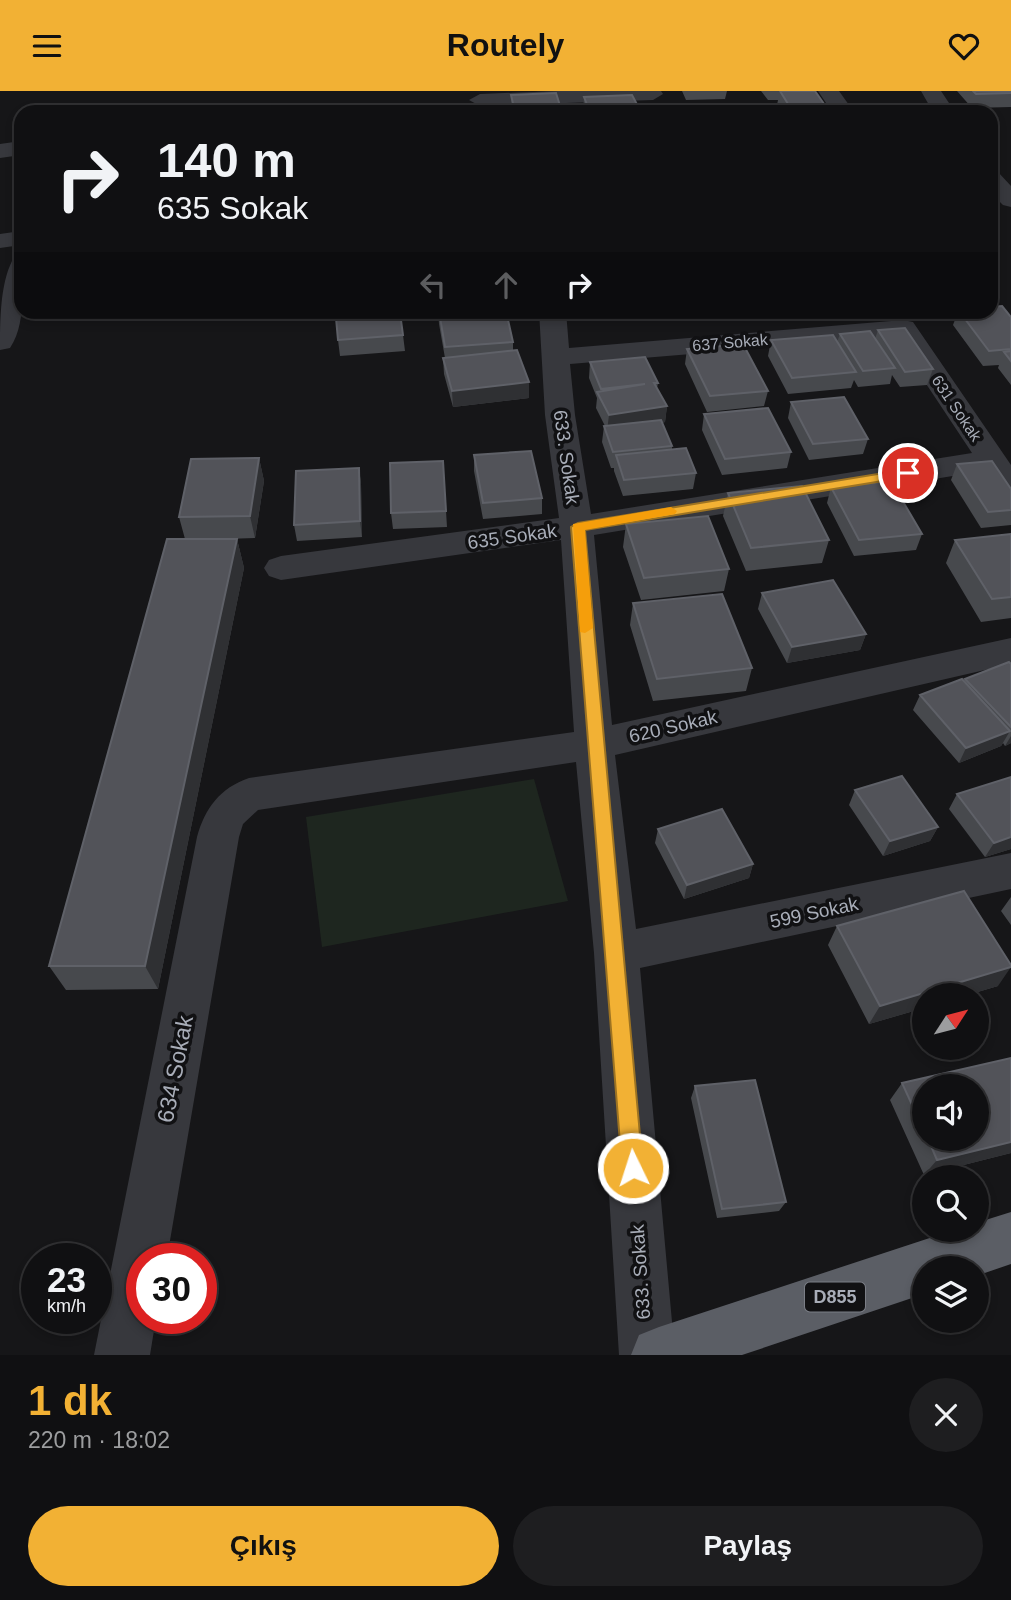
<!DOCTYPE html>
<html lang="tr">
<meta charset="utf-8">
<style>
:root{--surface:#101012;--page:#1e1e20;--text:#f1f3f6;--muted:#9c9d9f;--line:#303032;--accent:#f2b134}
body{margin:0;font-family:Arial,sans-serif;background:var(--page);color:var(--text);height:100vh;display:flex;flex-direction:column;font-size:26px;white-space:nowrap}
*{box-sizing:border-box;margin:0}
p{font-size:23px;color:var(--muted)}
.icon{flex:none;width:38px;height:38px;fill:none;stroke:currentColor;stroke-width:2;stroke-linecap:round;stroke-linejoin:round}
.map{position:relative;height:1264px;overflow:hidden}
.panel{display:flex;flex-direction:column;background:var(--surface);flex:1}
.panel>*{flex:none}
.guide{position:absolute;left:14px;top:14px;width:984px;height:214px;border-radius:21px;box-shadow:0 4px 10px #0003,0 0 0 2px var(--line);background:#101012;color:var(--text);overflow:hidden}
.needle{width:46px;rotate:54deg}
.controls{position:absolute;left:912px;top:892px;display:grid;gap:14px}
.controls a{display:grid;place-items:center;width:77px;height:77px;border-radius:50%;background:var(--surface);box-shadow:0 4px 10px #0003,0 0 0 2px var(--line);font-size:35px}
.speed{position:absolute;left:21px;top:1152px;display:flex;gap:14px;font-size:35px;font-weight:700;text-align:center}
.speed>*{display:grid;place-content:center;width:91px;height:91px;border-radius:50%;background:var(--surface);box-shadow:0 4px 10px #0003,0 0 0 2px var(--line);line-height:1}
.speed small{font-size:18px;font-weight:400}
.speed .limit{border:10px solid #d22;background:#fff;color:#111}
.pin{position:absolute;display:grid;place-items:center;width:60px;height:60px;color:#fff;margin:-30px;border:4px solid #fff;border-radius:50%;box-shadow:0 2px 7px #0007}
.me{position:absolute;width:77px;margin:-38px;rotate:356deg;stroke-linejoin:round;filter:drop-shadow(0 0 5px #0008)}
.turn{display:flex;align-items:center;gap:24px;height:147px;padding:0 28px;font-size:32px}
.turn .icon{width:91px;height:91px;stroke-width:2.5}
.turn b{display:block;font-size:49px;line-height:60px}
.lanes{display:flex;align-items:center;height:66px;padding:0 28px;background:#0003;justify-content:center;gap:35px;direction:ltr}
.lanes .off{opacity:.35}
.round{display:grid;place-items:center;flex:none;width:74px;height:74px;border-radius:37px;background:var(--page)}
.summary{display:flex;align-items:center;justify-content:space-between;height:119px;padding:0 28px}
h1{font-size:42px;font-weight:700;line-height:52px;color:var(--accent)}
.button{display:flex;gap:14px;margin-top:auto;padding:14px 28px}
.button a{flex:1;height:80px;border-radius:42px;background:var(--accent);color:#111;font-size:28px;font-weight:700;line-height:80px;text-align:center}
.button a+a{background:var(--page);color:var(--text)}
header{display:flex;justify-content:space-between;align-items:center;height:91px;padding:0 28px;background:var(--accent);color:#111;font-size:32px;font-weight:700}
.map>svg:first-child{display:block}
.green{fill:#1e261f}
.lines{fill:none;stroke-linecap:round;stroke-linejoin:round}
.minor{fill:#37383d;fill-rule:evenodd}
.trunk{fill:#5b5e65;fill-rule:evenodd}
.wall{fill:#47494d;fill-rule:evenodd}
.shaded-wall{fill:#2f3033}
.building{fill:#525359;stroke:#5f6168;stroke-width:2}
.route{fill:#f2b134;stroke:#9d7322;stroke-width:2}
.slow{fill:#f59e0b}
.labels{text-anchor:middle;stroke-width:7;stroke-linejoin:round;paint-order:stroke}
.far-street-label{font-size:16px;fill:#a8adb8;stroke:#111113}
.shield{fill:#111113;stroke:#7b7e86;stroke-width:2}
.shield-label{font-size:18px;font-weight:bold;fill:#a8adb8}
.street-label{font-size:19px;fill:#a8adb8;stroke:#111113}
.near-street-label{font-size:23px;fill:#a8adb8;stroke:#111113}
</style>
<header><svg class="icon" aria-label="menu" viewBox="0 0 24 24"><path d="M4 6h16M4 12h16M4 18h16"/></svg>Routely<svg class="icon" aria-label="heart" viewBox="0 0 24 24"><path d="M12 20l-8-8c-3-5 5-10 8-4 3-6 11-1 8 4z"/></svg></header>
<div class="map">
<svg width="1011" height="1264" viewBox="0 0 1011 1264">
<rect width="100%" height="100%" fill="#161618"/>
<!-- green -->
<path class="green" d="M534 688 568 810 322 856 306 726Z"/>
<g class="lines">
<!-- minor -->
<path class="minor" d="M558 0H661L663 3 653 9 480 15 469 9 480 3Z
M818 0H839L854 21H832Z
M921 0H941L955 21H933Z
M21 50V64L0 67V53Z
M990 79 998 81 1011 95V116L1003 114 990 101Z
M21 140V154L0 157V143Z
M21 167C21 196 27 232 10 257L0 259C0 231 0 194 12 170Z
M539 220H566L569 257 903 229 913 231 1011 374V408L1000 405 983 380 594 444 612 634 1011 547V573L615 664 636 838 1011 762V798L640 877 675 1264H619L594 862 576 671 258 719 243 733 239 746 167 1167H142V1227H156L150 1264H94L197 746C205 717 220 697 249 687L574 641 561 449 281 489 269 485 264 477 269 469 281 465 559 427 545 324ZM895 246 972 362 591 423 575 324 570 273Z"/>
<!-- trunk -->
<path class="trunk" d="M1011 1121V1173L976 1185V1178H924V1203L742 1264H631L639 1244 659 1236 954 1139H976V1132Z"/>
</g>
<!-- wall -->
<path class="wall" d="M682 0H727L725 8 686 9Z
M761 0H815L828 21H781L777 14 778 9H768Z
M957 0H1011V16L972 17Z
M511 4 562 21H512Z
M584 6 641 21H583Z
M438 220 513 251V259L529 307 453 316 444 283 443 267H445L439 233Z
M930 220H990L1011 226V294L998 277 999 274 983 275 953 234 956 226 935 228Z
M878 239 933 278 927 294 900 296 892 284 890 293 858 296 854 289 851 297 788 303 768 265 771 249 837 251 840 243 875 248Z
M403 244 405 260 340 265 338 249Z
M687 258 768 300 764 315 707 321 685 273Z
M590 271 658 292 657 297 667 315 665 331 662 332 672 355V359L696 382 693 398 623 405 614 380V377H611L602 351 604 335H605L596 317 597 307 589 287Z
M791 311 868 348 863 363 809 369 788 327Z
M704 323 791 361 787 377 722 384 702 339Z
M474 364 542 407V423L483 428 474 380Z
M259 367 264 390 255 447 225 448H237L244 477 158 898 66 899 49 875 185 448 179 426Z
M443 370 447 436 393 438 391 422Z
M957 373 1011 398V434L981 437 951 389Z
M359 377 361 393 362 446 297 450 294 434Z
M831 396 922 443 916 459 854 465 827 412Z
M728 402 829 449 822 472 746 480 723 425Z
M626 433 729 478 724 500 641 509 623 456Z
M1011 443V527L981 531 946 472 955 449Z
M762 502 866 543 860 559 787 572 758 518Z
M633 512 752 577 746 600 653 610 630 534Z
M1011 573V652L1005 655 1003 652 1001 655 959 672 913 619 920 604 964 590 965 588Z
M855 699 938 736 930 750 883 765 849 714Z
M957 703 1011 758 985 766 949 718Z
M658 738 753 773 749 787 684 808 655 752Z
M1011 806V834L1001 820Z
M837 835 998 895 964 905H924V917L869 933 828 854Z
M1011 967V1062L924 1084 890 1009 902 992ZM924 996H976V1048H924Z
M695 995 786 1111 779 1120 717 1127 691 1007Z"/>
<!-- shaded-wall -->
<path class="shaded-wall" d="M529 291V307L453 316 452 300Z
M667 315 665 331 607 340 609 324Z
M259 367 264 390 255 447 250 425Z
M359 377 361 393 362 446 360 430Z
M237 448 244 477 158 898 145 875Z
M866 543 860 559 787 572 792 556Z
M1010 640 1001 655 959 672 966 657Z
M1011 645V652L1005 655Z
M938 736 930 750 883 765 890 750Z
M1011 746V758L985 766 994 752Z
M753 773 749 787 684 808 687 794Z
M1011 876 998 895 964 905H924V917L869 933 880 915Z
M1011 1051V1062L924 1084 937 1069Z"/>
<!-- building -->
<path class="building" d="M780 0H815L829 20 793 21Z
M973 0H1011V2L976 3Z
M556 2 562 21H515L511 4Z
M632 4 641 21H590L584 6Z
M1002 215 1011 226V258L989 260 959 220H990V216Z
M439 220H506L513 251 445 256Z
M400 222 403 244 338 249 336 227Z
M905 237 933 278 905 281 878 239Z
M870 240 895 277 863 280 840 243Z
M833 244 856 281 792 287 771 249Z
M743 253 768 300 710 305 687 258Z
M517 259 529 291 452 300 443 267Z
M1011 260V270L1004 261Z
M645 266 658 292H654L667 315 609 324 597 301 645 293 601 298 590 271Z
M844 306 868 348 813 353 791 311Z
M768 317 791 361 725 368 704 323Z
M661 329 672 355 613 361 604 335Z
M686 357 696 382 624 389 616 364Z
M531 360 542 407 483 412 474 364Z
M259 367 250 425 179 426 191 368Z
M443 370 446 420 391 422 390 372Z
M992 370 1011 398V419L988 421 957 373Z
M359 377 360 430 294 434 296 380Z
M891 390 922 443 859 449 831 396Z
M802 395 829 449 751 457 728 402Z
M708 425 729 478 644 487 626 433Z
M1011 443V506L992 508 955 449Z
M167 448H237L145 875H49Z
M833 489 866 543 792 556 762 502Z
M722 503 752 577 657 588 633 512Z
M1009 571 1011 573V636L965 588Z
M962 588 1010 640 966 657 920 604Z
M902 685 938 736 890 750 855 699Z
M1011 686V746L994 752 957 703Z
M722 718 753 773 687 794 658 738Z
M964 800 1011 874V876L880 915 837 835Z
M1011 967V1051L937 1069 928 1048H976V996H924V1040L902 992Z
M755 989 786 1111 722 1118 695 995Z"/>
<!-- route -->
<path class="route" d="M908 378 915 382 913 385 585 439 643 1077 640 1084 633 1087 625 1084 622 1077 571 436 578 432Z"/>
<!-- slow -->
<path class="slow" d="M671 416 677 420 675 423 585 439 593 537 585 542 580 541 573 433Z"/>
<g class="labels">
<!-- far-street labels -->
<g class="far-street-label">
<text transform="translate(730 251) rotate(-5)" y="6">637 Sokak</text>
<text transform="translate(957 317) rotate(56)" y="6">631 Sokak</text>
</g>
<!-- shield labels -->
<rect class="shield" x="805" y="1191.5" width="60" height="29" rx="5"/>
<g class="shield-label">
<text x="835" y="1212">D855</text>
</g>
<!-- street labels -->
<g class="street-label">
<text transform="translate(567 366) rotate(82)" y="7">633. Sokak</text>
<text transform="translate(512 445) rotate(-8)" y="7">635 Sokak</text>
<text transform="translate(673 635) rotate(-13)" y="7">620 Sokak</text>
<text transform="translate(814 821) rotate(-12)" y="7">599 Sokak</text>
<text transform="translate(640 1181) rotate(-94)" y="7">633. Sokak</text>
</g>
<!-- near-street labels -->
<g class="near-street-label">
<text transform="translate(175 978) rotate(-79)" y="8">634 Sokak</text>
</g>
</g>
</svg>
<div class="controls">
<a><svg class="needle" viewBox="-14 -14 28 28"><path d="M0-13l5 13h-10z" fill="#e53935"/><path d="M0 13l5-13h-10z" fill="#9c9d9f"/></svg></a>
<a><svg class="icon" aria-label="sound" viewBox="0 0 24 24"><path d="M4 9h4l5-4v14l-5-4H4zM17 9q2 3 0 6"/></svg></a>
<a><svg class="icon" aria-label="search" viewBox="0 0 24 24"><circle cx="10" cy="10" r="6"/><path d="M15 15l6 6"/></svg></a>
<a><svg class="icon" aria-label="layers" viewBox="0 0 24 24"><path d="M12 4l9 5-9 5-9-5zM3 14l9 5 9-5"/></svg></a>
</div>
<div class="speed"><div>23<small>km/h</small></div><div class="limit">30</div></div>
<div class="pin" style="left:908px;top:382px;background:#d93025"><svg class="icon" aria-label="arrive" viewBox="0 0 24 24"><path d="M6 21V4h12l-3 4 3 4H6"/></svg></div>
<svg class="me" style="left:633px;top:1077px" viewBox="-20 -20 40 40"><circle r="17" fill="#f2b134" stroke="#fff" stroke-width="3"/><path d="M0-11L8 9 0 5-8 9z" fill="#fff"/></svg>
<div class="guide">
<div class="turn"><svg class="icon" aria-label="right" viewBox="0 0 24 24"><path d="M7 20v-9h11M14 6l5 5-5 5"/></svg><div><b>140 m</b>635 Sokak</div></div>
<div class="lanes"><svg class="icon off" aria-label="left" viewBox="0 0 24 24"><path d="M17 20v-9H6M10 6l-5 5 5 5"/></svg><svg class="icon off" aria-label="ahead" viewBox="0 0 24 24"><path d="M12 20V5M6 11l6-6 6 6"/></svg><svg class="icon" aria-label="right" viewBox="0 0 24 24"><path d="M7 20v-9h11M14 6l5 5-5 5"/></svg></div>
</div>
</div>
<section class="panel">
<div class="summary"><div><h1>1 dk</h1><p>220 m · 18:02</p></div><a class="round"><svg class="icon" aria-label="close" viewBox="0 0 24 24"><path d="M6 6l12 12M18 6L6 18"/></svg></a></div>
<div class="button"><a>Çıkış</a><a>Paylaş</a></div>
</section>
